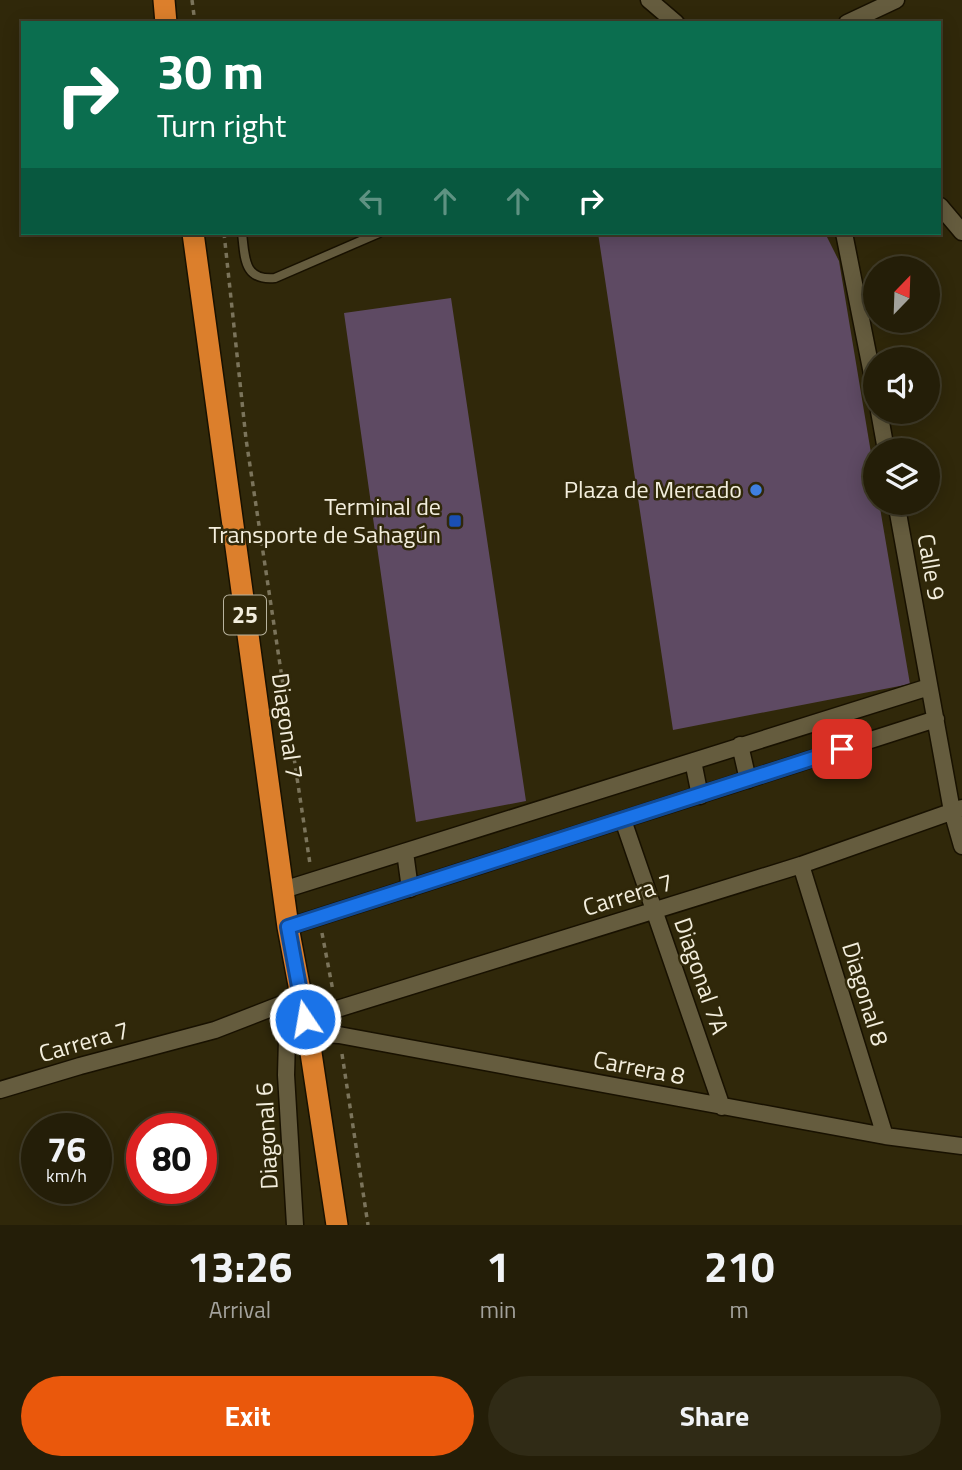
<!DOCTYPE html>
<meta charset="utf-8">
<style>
:root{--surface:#241e08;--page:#302b16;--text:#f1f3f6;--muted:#a3a29c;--line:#413c29;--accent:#ea580c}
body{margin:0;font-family:"Titillium Web",sans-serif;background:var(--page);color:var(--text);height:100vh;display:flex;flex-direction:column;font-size:26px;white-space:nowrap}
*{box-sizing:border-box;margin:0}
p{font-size:23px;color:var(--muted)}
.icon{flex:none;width:38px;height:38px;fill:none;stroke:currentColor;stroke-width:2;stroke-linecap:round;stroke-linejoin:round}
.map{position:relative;height:1225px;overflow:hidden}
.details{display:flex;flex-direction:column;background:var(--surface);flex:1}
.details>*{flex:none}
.banner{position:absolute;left:21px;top:21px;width:920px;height:214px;border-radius:0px;box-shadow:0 4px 18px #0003,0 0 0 2px var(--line);background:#0b6e4f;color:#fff;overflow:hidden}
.needle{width:46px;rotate:23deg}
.fabs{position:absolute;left:863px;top:256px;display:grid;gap:14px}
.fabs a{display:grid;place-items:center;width:77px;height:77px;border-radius:50%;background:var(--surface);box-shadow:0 4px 18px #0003,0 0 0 2px var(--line);font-size:35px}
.speed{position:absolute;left:21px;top:1113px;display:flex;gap:14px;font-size:35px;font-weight:700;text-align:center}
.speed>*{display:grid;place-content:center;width:91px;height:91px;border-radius:50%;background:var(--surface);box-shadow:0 4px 18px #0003,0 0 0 2px var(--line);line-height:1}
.speed small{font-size:18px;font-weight:400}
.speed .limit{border:10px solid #d22;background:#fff;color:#111}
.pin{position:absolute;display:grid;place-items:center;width:60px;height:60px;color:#fff;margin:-30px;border-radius:14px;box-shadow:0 4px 10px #0006}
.me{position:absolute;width:77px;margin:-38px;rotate:348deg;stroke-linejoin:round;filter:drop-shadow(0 0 5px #0008)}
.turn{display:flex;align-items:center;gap:24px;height:147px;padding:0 21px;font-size:32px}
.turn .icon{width:91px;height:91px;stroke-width:2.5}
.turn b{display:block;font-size:49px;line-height:60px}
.lanes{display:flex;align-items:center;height:66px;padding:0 21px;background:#0003;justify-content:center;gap:35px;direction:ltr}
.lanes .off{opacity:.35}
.eta{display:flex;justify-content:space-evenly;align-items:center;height:119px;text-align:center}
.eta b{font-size:42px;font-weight:700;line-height:49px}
.primary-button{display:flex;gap:14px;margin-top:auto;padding:14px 21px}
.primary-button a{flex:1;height:80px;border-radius:42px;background:var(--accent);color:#fff;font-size:28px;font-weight:700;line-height:80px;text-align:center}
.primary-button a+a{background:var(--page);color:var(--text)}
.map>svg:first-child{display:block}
.building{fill:#5e4a63}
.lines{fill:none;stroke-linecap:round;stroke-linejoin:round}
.service-casing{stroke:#181100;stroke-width:11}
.minor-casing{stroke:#181100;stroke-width:19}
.trunk-casing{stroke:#181100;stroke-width:24}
.path{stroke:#7b745b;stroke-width:3.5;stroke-dasharray:5 5;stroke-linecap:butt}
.service{stroke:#655c3e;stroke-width:8}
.minor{stroke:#655c3e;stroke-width:16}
.trunk{stroke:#dc7f2c;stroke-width:21}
.route-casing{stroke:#114b97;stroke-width:18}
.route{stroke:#1a73e8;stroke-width:12}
.shop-dot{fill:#3f7fe0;stroke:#30280a;stroke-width:2.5}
.transit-dot{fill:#1a4fb4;stroke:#30280a;stroke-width:2.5}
.labels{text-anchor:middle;stroke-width:5;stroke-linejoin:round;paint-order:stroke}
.shield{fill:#30280a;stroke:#b8b39e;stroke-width:2}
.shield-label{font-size:23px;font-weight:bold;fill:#f3eedd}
.poi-label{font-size:24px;fill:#f3eedd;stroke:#30280a;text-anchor:end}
.street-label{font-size:24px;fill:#f3eedd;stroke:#30280a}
</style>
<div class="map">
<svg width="962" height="1225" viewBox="0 0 962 1225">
<rect width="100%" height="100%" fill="#30280a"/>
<!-- building -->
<path class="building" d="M598 233H825L839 261 875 477V502H879L910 684 673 730Z
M451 298 526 801 416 822 344 313Z"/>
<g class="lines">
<defs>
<path id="service" d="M242 233C245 257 243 281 275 278L379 233"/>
<path id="minor" d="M649 0 676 23
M847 23 896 0
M940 206 962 232
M844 233 875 389
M879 411 886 450
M896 502 952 811 962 846
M740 745 748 780
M693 761 700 796
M623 820 722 1107
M405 852 410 889
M801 865 885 1136
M283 890 929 687
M288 927 936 719
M288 1002 286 1075 295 1225
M305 1019 801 865 962 808
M308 1033 339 1035 885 1136 962 1146
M0 1090 80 1066 215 1030 300 997"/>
<path id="trunk" d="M164 0 166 23
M193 233 288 927 308 1033 337 1225"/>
</defs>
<!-- service casing -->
<use href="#service" class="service-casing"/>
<!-- minor casing -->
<use href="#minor" class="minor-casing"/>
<!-- trunk casing -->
<use href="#trunk" class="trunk-casing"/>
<!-- path -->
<path class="path" d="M192 0 195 23
M224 233 246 439 310 864
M322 933 333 991
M342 1054 368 1225"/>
<!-- service -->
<use href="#service" class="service"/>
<!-- minor -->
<use href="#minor" class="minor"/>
<!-- trunk -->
<use href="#trunk" class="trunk"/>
</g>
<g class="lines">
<defs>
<path id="route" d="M305 1019 288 927 842 749"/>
</defs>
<!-- route casing -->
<use href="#route" class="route-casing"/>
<!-- route -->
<use href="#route" class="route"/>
</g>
<!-- markers -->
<circle class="shop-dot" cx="756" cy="490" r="7"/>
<rect class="transit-dot" x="448" y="514" width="14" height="14" rx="3.5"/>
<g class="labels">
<!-- shield labels -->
<rect class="shield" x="224" y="595.5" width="42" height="39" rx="5"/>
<g class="shield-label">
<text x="245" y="623">25</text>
</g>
<!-- poi labels -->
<g class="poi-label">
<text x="742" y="498">Plaza de Mercado</text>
<text x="441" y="515">Terminal de<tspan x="441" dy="28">Transporte de Sahagún</tspan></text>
</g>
<!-- street labels -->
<g class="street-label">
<text transform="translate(931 567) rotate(80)" y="8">Calle 9</text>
<text transform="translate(287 726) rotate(82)" y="8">Diagonal 7</text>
<text transform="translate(628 895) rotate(-17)" y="8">Carrera 7</text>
<text transform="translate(701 976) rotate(71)" y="8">Diagonal 7A</text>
<text transform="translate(865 994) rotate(73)" y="8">Diagonal 8</text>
<text transform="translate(84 1042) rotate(-16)" y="8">Carrera 7</text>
<text transform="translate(639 1068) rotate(11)" y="8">Carrera 8</text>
<text transform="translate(267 1136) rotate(-93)" y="8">Diagonal 6</text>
</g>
</g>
</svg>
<div class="fabs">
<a><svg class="needle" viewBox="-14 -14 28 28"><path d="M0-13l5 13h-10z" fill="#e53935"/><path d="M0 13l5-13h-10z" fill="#a3a29c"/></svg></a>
<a><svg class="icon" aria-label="sound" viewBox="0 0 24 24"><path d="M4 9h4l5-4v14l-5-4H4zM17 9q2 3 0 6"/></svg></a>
<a><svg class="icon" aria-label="layers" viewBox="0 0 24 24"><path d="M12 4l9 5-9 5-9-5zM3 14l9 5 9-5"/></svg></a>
</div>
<div class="speed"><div>76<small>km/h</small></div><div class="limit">80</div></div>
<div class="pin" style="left:842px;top:749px;background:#d93025"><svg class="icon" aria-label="arrive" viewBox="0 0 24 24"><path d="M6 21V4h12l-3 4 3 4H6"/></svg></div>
<svg class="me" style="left:305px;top:1019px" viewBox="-20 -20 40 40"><circle r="17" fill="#1a73e8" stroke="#fff" stroke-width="3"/><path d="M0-11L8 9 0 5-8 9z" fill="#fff"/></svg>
<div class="banner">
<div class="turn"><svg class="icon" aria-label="right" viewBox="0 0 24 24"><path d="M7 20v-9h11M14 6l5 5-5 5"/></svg><div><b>30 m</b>Turn right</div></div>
<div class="lanes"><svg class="icon off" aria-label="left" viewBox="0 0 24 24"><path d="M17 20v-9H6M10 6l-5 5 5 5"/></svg><svg class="icon off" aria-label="ahead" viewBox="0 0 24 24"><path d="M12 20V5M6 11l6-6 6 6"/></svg><svg class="icon off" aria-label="ahead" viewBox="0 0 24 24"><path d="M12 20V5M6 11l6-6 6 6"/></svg><svg class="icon" aria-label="right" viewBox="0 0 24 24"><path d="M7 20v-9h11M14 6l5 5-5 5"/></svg></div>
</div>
</div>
<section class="details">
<div class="eta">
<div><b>13:26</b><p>Arrival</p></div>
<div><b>1</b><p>min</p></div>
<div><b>210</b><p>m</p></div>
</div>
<div class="primary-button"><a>Exit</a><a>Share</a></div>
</section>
